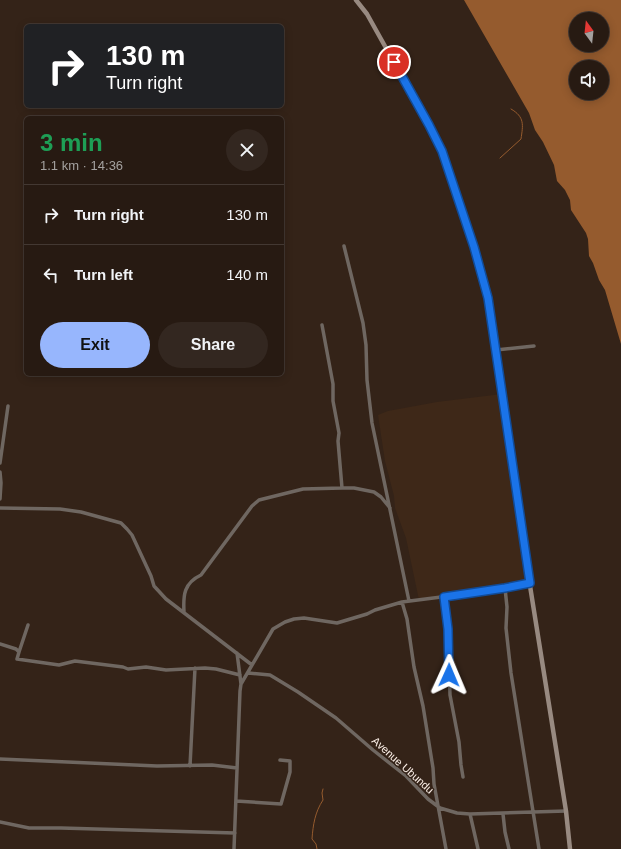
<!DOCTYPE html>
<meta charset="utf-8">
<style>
:root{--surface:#271a12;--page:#332720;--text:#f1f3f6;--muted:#a4a19f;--line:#433832;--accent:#97b6fd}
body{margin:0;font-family:Helvetica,sans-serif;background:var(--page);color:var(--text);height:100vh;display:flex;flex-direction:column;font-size:15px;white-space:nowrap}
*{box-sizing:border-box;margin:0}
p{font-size:13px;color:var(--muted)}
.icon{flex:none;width:22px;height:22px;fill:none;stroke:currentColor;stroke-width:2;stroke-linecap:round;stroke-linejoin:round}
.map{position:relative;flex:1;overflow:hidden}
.details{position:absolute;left:24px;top:116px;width:260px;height:260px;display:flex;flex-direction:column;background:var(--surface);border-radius:6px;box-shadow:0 2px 10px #0003,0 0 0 1px var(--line)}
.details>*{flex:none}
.top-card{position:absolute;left:24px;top:24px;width:260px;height:84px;border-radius:6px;box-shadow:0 2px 10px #0003,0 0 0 1px var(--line);background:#202124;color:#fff;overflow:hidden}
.needle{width:26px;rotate:345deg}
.controls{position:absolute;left:569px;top:12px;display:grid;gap:8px}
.controls a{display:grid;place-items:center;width:40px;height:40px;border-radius:50%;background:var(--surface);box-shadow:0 2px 10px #0003,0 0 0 1px var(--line);font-size:20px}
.pin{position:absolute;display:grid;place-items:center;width:34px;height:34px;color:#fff;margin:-17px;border:2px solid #fff;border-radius:50%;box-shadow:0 1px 4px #0007}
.me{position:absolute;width:44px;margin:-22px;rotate:1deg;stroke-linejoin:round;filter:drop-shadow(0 0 3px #0008)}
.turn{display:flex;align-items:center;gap:14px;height:84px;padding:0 16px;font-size:18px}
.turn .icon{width:52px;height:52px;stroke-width:2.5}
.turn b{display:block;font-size:28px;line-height:34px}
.round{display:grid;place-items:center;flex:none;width:42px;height:42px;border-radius:21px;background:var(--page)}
.headline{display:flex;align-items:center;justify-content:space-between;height:68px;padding:0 16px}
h1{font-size:24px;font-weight:600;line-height:30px;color:#1e9e55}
.primary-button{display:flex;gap:8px;margin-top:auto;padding:8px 16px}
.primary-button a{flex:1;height:46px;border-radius:24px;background:var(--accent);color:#111;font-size:16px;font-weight:600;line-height:46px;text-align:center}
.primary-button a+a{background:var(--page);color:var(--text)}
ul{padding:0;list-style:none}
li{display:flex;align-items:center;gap:12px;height:60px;padding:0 16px;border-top:1px solid var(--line)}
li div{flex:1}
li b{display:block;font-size:15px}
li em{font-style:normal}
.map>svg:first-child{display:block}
.built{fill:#3e2818}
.water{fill:#955b2e;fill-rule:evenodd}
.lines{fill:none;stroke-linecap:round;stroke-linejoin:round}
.stream{stroke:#955b2e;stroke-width:1}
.street{stroke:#6f6761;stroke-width:3.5}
.secondary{stroke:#988a81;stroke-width:4.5}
.route-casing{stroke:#114b97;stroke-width:10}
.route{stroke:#1a73e8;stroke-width:7}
.labels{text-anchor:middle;stroke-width:3;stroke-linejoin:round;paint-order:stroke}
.street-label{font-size:11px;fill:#fbefe7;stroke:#342318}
</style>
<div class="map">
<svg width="621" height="849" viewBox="0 0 621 849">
<rect width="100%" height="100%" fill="#342318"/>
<!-- built -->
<path class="built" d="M502 394 530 582 523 584 419 600 406 538 395 508 394 496 385 461 378 415 388 411 437 402Z"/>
<!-- water -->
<path class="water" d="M464 0H621V344L605 290 599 280 593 263 589 256 588 239 586 233 571 210 570 200 565 190 557 181 554 165 543 142 535 130 529 113ZM576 19H602V45H576ZM576 67H602V93H576Z"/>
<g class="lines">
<!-- stream -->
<path class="stream" d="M500 158 521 139C523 125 525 117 511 109
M317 849 316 844 312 839C313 825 315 812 323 800L322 793 323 789"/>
<!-- street -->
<path class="street" d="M344 246 363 323 366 345 367 380 372 423 409 601
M322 325 333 384V401L339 433 338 441 342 488
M496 350 534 346
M0 463 8 406
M0 472 1 483 0 499
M0 508 60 509 81 512 121 523 127 529 132 535 151 576 154 586 166 599 252 665
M505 588 507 607 506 628 511 673 539 849
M444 597 448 629 450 695 459 742 461 765 463 777
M402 602 407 619 414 667 423 706 433 768 434 784 446 849
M184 612C183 595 184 583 201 575L252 506 259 500 303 489 342 488H354L374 492 381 497 390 508
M0 644 16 649 19 652 17 659 59 665 75 661 123 667 128 669 146 667 166 670 205 668 216 669 240 675
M19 652 28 625
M237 653 241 684
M248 673 270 675 298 692 336 718 373 750 406 776 428 799 440 808 457 813 470 814 566 811
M0 759 157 766 212 765 237 768
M190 766 195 668
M236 801 281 804 290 772V761L280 760
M470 814 478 849
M503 814 505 832 509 849
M0 822 29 828H61L235 833
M234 849 240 691 241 684 273 629 285 622 294 619 304 618 337 623 367 614 375 610 402 602 496 590 530 583"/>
<!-- secondary -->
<path class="secondary" d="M356 0 367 14 429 125 442 151 474 247 488 298 523 542 566 811 570 849"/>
</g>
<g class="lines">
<defs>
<path id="route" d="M394 62 429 125 442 151 474 247 488 298 530 583 505 588 444 597 448 629 449 675"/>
</defs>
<!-- route casing -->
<use href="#route" class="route-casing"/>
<!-- route -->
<use href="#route" class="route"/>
</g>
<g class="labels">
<!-- street labels -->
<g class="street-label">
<text transform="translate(403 765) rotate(42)" y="4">Avenue Ubundu</text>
</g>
</g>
</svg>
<div class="controls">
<a><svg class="needle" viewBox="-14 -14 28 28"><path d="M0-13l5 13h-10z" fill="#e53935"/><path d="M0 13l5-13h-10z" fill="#a4a19f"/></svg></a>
<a><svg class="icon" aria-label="sound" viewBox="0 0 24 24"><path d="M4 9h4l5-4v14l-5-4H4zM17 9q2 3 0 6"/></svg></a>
</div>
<div class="pin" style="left:394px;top:62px;background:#d93025"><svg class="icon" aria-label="arrive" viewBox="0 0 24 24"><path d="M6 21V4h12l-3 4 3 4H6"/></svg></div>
<svg class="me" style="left:449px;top:675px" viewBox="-20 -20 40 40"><path d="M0-17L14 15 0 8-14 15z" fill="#1a73e8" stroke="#fff" stroke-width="4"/></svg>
<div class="top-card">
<div class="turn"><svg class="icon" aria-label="right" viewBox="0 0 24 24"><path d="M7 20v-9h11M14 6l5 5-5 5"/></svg><div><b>130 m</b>Turn right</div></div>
</div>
<section class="details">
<div class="headline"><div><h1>3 min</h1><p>1.1 km · 14:36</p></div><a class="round"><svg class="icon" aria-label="close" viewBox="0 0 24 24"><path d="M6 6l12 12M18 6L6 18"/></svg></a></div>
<ul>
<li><svg class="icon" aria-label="right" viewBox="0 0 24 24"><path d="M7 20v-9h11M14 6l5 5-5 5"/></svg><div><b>Turn right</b></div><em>130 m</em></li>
<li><svg class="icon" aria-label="left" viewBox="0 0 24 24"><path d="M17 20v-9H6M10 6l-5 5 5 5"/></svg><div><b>Turn left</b></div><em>140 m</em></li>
</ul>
<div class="primary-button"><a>Exit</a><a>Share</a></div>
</section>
</div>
